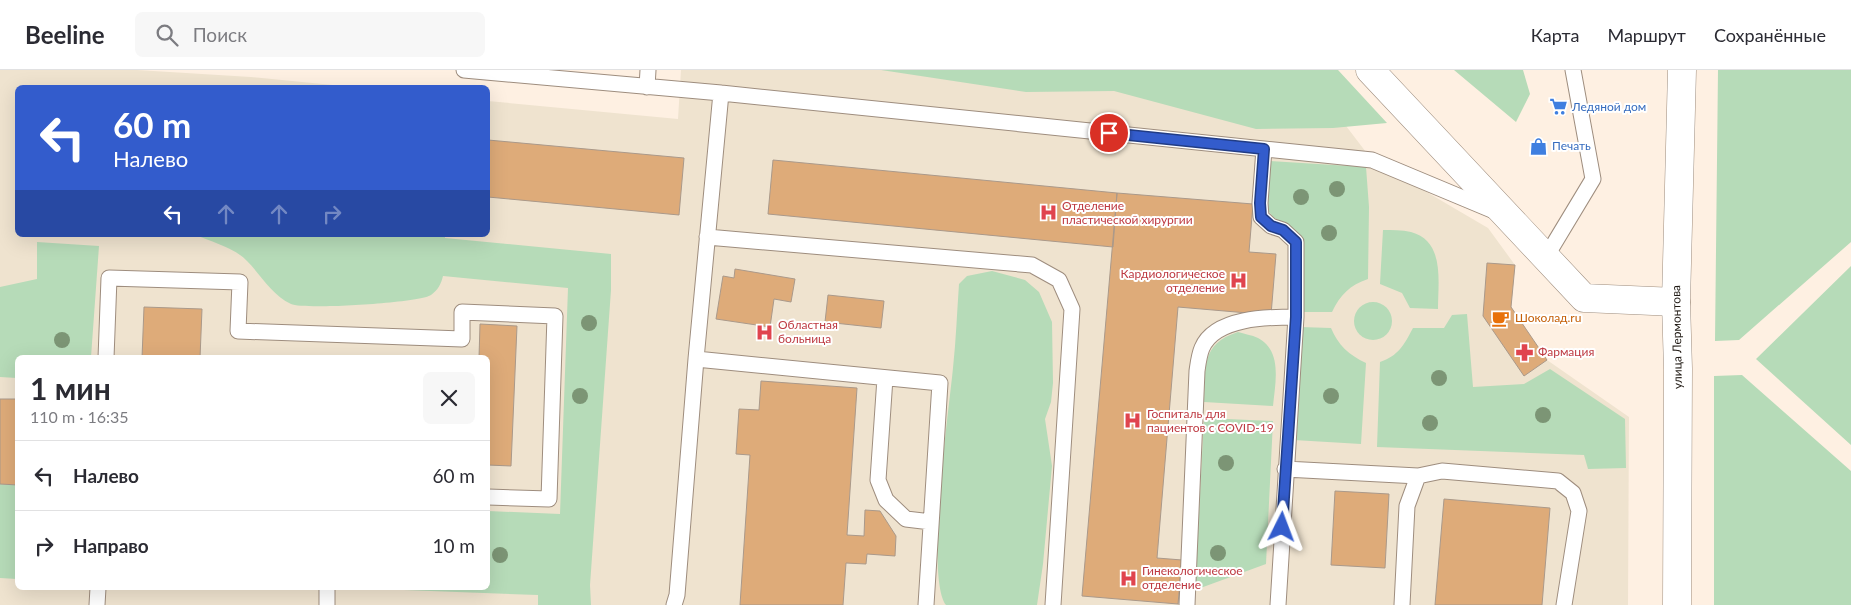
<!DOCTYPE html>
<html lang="ru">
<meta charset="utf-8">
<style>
:root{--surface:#fff;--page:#f7f7f7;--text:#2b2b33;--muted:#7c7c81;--line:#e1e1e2}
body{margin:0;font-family:Lato,sans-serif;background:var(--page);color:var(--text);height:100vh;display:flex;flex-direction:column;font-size:19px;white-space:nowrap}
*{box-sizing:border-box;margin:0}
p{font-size:16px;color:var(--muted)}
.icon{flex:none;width:28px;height:28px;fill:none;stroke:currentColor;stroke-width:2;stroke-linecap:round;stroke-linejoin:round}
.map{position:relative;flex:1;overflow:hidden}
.side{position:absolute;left:15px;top:285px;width:475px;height:235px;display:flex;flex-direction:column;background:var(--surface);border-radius:8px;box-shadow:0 5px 20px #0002}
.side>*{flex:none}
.hud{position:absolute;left:15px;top:15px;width:475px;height:152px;border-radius:8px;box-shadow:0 5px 20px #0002;background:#335ccc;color:#fff;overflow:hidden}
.pin{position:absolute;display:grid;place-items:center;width:42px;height:42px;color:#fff;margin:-21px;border:2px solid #fff;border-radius:50%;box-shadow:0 1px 5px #0007}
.me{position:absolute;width:55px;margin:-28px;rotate:3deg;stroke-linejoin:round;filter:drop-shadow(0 0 4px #0008)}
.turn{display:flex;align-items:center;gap:18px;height:105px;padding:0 15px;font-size:22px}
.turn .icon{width:65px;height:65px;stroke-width:2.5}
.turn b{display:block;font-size:35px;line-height:42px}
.lanes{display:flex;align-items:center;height:48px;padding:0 15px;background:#0003;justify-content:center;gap:25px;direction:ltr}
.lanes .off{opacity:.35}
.round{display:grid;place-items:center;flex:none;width:52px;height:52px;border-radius:8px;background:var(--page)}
.summary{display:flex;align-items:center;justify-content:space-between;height:85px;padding:0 15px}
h1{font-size:30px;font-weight:700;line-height:38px}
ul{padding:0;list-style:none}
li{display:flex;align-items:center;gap:15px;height:70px;padding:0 15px;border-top:1px solid var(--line)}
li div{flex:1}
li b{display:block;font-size:19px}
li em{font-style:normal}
header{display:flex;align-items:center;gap:30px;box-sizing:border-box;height:70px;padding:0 25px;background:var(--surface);border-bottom:1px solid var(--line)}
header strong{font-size:24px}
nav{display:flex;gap:28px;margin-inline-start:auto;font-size:18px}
.search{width:350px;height:45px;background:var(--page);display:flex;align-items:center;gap:12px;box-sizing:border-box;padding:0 18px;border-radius:8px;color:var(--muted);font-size:19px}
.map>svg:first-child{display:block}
.medical{fill:#efe3cf;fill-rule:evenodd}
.green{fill:#b6dbb8}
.building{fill:#deab79;stroke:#aa998a}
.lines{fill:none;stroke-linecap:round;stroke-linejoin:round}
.lane-casing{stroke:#9e8d7e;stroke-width:17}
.street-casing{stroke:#9e8d7e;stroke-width:29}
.primary-casing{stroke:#9e8d7e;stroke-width:29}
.lane{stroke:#fff;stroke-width:15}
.street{stroke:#fff;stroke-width:28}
.primary{stroke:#fff;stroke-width:28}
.tree{fill:#7c9575}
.route-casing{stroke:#213c85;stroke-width:12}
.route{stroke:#335ccc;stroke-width:9}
.labels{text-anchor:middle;stroke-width:4;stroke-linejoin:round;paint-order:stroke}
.shop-label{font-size:12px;fill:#366cbe;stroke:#fff;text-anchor:start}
.health-label{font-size:12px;fill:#be3a42;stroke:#fff;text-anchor:start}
.food-label{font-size:12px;fill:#c56008;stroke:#fff;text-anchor:start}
.street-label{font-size:12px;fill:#201a14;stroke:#fff}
</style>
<header>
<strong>Beeline</strong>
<div class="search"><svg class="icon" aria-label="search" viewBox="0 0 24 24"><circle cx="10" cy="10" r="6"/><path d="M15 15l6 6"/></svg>Поиск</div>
<nav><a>Карта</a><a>Маршрут</a><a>Сохранённые</a></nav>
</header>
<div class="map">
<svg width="1851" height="535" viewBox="0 0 1851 535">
<rect width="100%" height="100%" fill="#fef0e2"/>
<!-- medical -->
<path class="medical" d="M0 0H137L251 7 353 17 18 18V165H488V31L678 49 681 0H1058L1327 31 1372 90 1488 158 1515 195 1511 237 1547 290 1629 347 1628 535H0ZM18 288H488V518H18Z"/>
<!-- green -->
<path class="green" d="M881 0H1338L1387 53 1333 58 1256 59 1114 21 1026 22Z
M1454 0H1523L1530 24 1516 52Z
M1718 0H1851V172L1739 270 1715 271Z
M1270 91 1366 97 1369 137 1368 209C1350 215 1340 225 1332 242H1301L1285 155 1273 147 1266 138Z
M1383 160C1392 160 1402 160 1411 162 1445 171 1438 211 1438 239L1410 238 1402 223 1380 214Z
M196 165H445V168L611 184V220L590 515 591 535H538V525L351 518H488V441L560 444 568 218 443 206C441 214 438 220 431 225 419 233 304 240 291 234 272 225 261 205 247 191 235 178 212 172 196 165Z
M37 172 99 176 91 287 18 288 17 308 0 307V217L37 209Z
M1851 196V375L1756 289Z
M992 201 1025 210 1039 222 1052 252 1053 313 1051 332 1045 349 1052 396 1043 494 1037 535H946C925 507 949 340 953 298 956 270 957 242 959 214L967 206Z
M1354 251a19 19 0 1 1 38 0a19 19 0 1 1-38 0Z
M1467 244 1473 317 1524 314 1550 299 1625 349 1626 398 1588 399 1584 385 1377 377 1380 292C1398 286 1404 275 1413 258H1444L1452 245Z
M1300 257 1331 258C1338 275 1349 285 1366 293L1361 374 1294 370Z
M1238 262C1244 264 1252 265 1258 268 1283 281 1275 314 1273 336L1204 332C1206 298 1200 274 1238 262Z
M1742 305 1851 401V535H1714V306Z
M1204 348 1273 351 1266 494 1195 520Z
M0 414 17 415V509L0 508Z"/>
<!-- building -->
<path class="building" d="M488 70 684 88 679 145 488 127Z
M773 90 1117 123 1113 177 768 144Z
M1117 123 1253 134 1249 182 1276 184 1271 245 1178 237 1157 488 1182 490 1178 534 1082 526Z
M1487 193 1515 195 1511 237 1547 290 1524 306 1483 246Z
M735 199 795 209 791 232 774 229 770 257 716 249 723 206 734 208Z
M828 225 884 231 881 258 825 252Z
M144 237 202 239 200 288H142Z
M480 254 517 256 511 396 488 395V288H479Z
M761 311 857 318 847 465 864 466 865 440 880 441 896 466 895 486 867 484 866 494 846 493 843 535H740L750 385 736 384 739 339 759 340Z
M0 329H18V415L0 414Z
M1335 421 1389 424 1385 498 1331 495Z
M1444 429 1550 438 1542 535H1435Z"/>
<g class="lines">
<defs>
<path id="lane" d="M464 0 721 23 1372 90 1494 141
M647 17 648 0
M721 23 696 289 940 313 926 535
M1264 79 1260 133 1261 147 1271 156 1283 160 1296 172V247L1278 535
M707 167 1032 195 1059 210 1072 239 1053 535
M1546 187 1593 109 1573 0
M106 288 109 208 240 212 238 261 462 269V242L555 246 549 429 488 427
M885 308 878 410 886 430 906 449 931 452
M1285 399 1418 406
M97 535 98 518
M327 535V518
M674 535 677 525 696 289
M1187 535 1197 301C1198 294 1199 285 1202 278 1215 247 1269 247 1296 247
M1402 535 1407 436 1418 406 1442 401 1558 411 1573 423 1579 441 1564 535"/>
<path id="street" d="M1370 0 1584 228 1676 232"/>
<path id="primary" d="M1677 535 1678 299 1676 232 1682 0"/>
</defs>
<!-- lane casing -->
<use href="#lane" class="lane-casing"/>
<!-- street casing -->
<use href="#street" class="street-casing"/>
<!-- primary casing -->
<use href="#primary" class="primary-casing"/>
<!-- lane -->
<use href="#lane" class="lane"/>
<!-- street -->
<use href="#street" class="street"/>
<!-- primary -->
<use href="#primary" class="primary"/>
</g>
<!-- trees -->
<g class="tree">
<circle cx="1337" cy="119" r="8"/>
<circle cx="1301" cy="127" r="8"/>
<circle cx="1329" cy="163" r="8"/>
<circle cx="589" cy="253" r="8"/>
<circle cx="62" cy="270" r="8"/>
<circle cx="1439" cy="308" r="8"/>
<circle cx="580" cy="326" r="8"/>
<circle cx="1331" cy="326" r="8"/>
<circle cx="1543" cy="345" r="8"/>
<circle cx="1430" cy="353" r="8"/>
<circle cx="1226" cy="393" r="8"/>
<circle cx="1218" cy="483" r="8"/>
<circle cx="500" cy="485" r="8"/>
</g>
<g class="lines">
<defs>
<path id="route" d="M1109 63 1264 79 1260 133 1261 147 1271 156 1283 160 1296 172V247L1282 457"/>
</defs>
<!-- route casing -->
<use href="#route" class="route-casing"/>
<!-- route -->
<use href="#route" class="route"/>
</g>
<!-- icons -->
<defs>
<symbol id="supermarket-bare" viewBox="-9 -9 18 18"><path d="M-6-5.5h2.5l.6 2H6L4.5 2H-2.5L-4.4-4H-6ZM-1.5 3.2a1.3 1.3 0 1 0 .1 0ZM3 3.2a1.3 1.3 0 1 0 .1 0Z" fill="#3f7fe0" stroke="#fff" stroke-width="2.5" paint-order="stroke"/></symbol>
<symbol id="shop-bare" viewBox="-9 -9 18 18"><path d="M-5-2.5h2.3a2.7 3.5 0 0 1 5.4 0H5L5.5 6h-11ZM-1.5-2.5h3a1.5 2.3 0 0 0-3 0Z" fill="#3f7fe0" stroke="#fff" stroke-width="2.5" paint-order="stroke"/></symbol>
<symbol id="hospital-bare" viewBox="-9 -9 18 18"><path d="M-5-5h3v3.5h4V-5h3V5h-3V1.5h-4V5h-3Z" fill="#e0444e" stroke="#fff" stroke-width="2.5" paint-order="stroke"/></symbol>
<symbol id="cafe-bare" viewBox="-9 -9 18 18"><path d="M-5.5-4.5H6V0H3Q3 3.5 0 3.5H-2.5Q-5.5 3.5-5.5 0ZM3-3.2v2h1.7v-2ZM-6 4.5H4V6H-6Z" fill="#e8710a" stroke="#fff" stroke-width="2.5" paint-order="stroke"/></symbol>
<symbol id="pharmacy-bare" viewBox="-9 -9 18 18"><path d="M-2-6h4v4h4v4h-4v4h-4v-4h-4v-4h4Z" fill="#e0444e" stroke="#fff" stroke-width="2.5" paint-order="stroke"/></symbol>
</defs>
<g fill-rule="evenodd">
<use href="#supermarket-bare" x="1546" y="24" width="25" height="25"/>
<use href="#shop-bare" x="1526" y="64" width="25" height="25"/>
<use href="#hospital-bare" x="1036" y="130" width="25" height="25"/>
<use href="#hospital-bare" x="1226" y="198" width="25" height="25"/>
<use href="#cafe-bare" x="1488" y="236" width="25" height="25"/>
<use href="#hospital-bare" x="752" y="250" width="25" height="25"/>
<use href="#pharmacy-bare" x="1512" y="270" width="25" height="25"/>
<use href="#hospital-bare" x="1120" y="338" width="25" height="25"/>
<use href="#hospital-bare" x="1116" y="496" width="25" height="25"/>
</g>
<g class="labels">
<!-- shop labels -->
<g class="shop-label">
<text x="1572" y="41">Ледяной дом</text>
<text x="1552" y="80">Печать</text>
</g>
<!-- health labels -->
<g class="health-label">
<text x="1062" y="140">Отделение<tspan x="1062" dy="14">пластической хирургии</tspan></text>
<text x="1225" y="208" text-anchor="end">Кардиологическое<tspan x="1225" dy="14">отделение</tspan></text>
<text x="778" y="259">Областная<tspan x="778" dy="14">больница</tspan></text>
<text x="1538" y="286">Фармация</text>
<text x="1147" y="348">Госпиталь для<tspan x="1147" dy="14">пациентов с COVID-19</tspan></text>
<text x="1142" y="505">Гинекологическое<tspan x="1142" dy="14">отделение</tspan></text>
</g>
<!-- food labels -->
<g class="food-label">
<text x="1515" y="252">Шоколад.ru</text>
</g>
<!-- street labels -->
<g class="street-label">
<text transform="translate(1677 267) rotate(-91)" y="4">улица Лермонтова</text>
</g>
</g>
</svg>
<div class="pin" style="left:1109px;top:63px;background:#d93025"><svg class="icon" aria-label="arrive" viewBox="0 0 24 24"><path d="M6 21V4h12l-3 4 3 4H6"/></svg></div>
<svg class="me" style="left:1282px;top:457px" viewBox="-20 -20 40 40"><path d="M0-17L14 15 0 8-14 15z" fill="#335ccc" stroke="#fff" stroke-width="4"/></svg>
<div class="hud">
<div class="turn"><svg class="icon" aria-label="left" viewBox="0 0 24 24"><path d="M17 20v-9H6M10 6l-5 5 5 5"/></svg><div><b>60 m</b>Налево</div></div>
<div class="lanes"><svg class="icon" aria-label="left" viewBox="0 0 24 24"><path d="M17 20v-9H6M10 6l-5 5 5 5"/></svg><svg class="icon off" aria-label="ahead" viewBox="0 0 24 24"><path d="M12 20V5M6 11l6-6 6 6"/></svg><svg class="icon off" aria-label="ahead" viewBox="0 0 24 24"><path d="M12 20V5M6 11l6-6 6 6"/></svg><svg class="icon off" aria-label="right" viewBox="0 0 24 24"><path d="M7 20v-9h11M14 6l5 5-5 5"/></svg></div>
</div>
<section class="side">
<div class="summary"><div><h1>1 мин</h1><p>110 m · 16:35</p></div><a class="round"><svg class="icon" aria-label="close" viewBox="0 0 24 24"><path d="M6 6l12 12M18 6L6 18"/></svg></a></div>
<ul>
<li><svg class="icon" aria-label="left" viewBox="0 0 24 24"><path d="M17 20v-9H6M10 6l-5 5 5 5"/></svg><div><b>Налево</b></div><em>60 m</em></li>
<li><svg class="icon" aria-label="right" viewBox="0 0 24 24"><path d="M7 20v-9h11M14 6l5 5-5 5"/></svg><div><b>Направо</b></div><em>10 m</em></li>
</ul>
</section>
</div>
